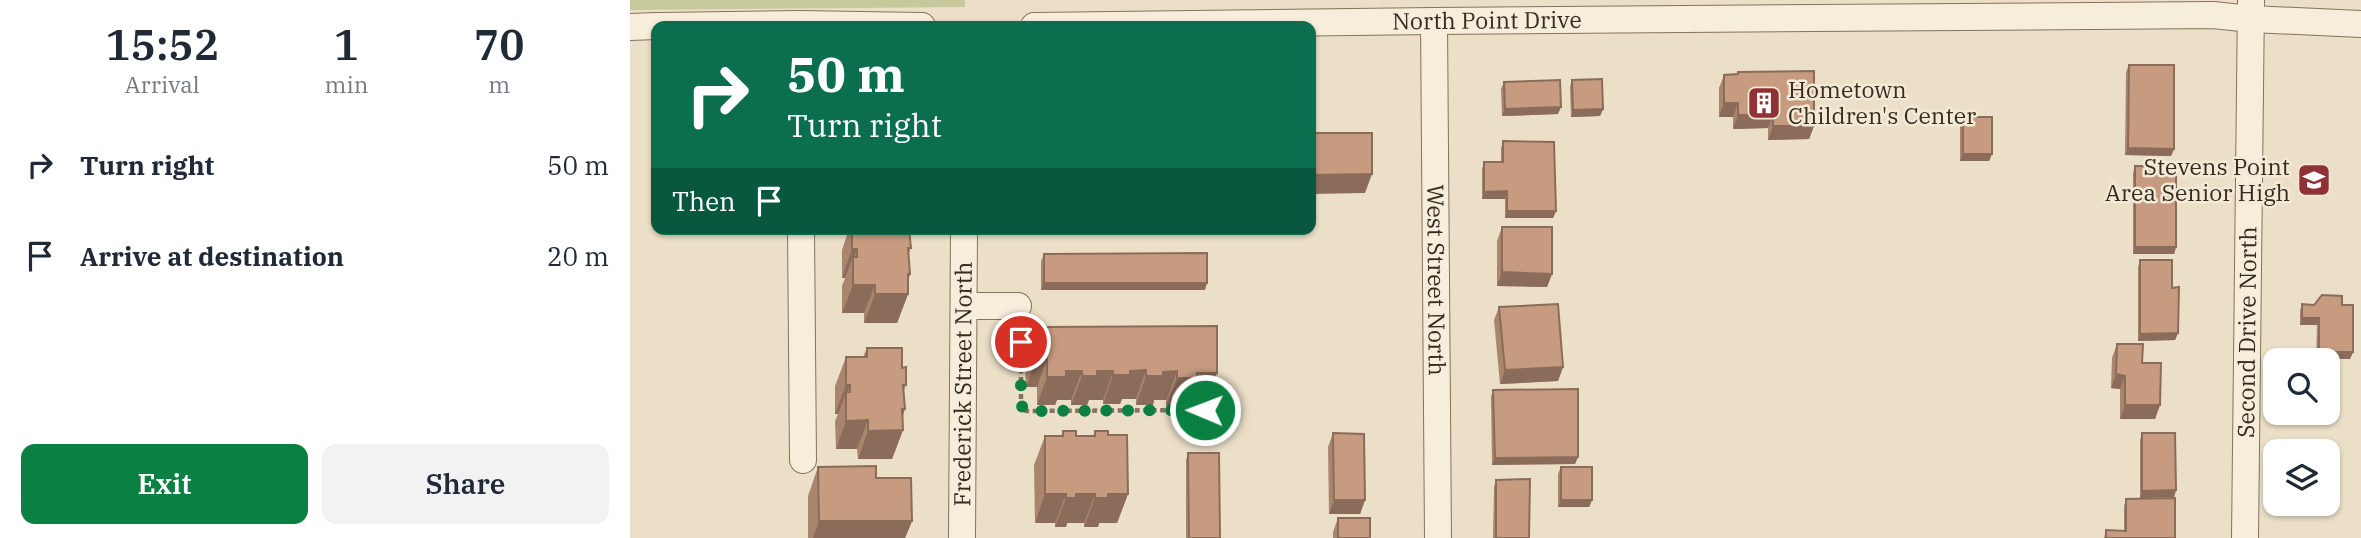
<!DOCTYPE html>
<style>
:root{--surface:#fff;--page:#f2f2f3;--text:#1f2937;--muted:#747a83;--accent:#0b8043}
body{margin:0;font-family:"IBM Plex Serif",serif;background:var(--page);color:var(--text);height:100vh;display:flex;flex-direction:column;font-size:26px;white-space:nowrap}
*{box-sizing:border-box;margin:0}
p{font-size:23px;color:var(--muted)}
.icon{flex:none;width:38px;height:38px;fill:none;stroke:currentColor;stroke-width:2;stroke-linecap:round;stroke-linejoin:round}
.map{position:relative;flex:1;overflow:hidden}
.details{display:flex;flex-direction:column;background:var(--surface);width:630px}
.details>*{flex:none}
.guide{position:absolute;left:21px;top:21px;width:665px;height:214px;border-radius:14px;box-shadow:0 2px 5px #0004;background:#0b6e4f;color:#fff;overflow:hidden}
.buttons{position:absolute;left:1633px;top:348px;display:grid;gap:14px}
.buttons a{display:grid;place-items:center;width:77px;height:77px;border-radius:14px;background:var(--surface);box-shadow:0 2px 5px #0004;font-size:35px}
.pin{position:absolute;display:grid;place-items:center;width:60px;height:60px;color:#fff;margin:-30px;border:4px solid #fff;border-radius:50%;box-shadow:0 2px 7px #0007}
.me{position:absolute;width:77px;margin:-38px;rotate:271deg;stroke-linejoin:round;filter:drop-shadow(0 0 5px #0008)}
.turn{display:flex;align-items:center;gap:24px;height:147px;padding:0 21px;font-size:32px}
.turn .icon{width:91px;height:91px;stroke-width:2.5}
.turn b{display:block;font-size:49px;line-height:60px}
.then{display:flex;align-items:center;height:66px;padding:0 21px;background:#0003;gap:14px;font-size:26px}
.eta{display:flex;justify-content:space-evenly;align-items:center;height:119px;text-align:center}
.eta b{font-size:42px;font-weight:600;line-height:49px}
.button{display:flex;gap:14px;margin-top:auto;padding:14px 21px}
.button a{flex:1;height:80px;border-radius:14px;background:var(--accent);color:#fff;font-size:28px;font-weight:600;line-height:80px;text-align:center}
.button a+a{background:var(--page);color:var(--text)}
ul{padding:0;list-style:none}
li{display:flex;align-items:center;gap:21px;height:91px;padding:0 21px}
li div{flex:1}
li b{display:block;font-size:26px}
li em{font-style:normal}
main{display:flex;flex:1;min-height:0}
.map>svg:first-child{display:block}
.green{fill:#c5c99c}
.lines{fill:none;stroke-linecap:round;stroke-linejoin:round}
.minor-casing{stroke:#86725e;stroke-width:28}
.path{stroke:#86725e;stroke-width:4.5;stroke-dasharray:5 3.5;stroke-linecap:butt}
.minor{stroke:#f6edda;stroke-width:26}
.wall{fill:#aa856e}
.shaded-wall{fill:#8b6c5a}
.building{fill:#c69b80;stroke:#8b6c5a;stroke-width:2}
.route{stroke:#0b8043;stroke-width:12;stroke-dasharray:0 21.6}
.labels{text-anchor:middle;stroke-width:5;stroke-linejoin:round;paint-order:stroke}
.street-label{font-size:23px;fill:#372b20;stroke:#f3ead6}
.poi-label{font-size:23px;fill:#372b20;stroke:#f3ead6;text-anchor:start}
</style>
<main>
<section class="details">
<div class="eta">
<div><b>15:52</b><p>Arrival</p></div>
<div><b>1</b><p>min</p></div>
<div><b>70</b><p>m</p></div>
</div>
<ul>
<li><svg class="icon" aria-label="right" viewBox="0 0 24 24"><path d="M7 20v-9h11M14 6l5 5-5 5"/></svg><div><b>Turn right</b></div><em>50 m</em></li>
<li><svg class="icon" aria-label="arrive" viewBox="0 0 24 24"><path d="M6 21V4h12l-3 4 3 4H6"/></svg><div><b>Arrive at destination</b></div><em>20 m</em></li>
</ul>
<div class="button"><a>Exit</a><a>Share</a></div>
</section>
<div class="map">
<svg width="1731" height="538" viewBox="0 0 1731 538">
<rect width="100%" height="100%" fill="#ebdfc7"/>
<!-- green -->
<path class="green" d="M0 0H335V7L0 10Z"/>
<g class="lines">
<defs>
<g id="minor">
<path id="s1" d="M804 21 808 538"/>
<path d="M30 26 169 24 292 26"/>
<path id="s2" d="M404 26 804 21 1583 15 1621 19 1731 24"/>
<path d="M0 27 26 26"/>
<path d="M171 229 173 460"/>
<path d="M334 306H388"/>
<path id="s3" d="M332 538 334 229"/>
<path id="s4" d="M1615 538 1621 0"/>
</g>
</defs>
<!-- minor casing -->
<use href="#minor" class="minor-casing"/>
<!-- path -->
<path class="path" d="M391 343V405L396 411 575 410 580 405V386"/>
<!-- minor -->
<use href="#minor" class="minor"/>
</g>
<!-- wall -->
<path class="wall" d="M1499 65 1544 149 1541 156 1495 155 1496 72Z
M1108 72 1184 126 1179 139 1138 140V128L1103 129V117H1089V88L1094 75 1107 74Z
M942 80 973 109 970 116 941 117 940 87Z
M874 82 928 114 872 116 871 89Z
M1333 117 1362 154 1359 161H1330V124Z
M873 141 926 211 923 218H875V199H852V169L854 162H871V148Z
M1505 166 1546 247 1544 254H1503V173Z
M872 227 922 274 917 287 867 286V241Z
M219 229H279L281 248 278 255 280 274 278 282V294L267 323H234V313H212V286L215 278H212V250Z
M414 254 575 290H411V261Z
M1510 260 1542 288 1548 333 1545 340 1508 341V267Z
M1672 304 1712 305 1723 352 1720 359H1686L1687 325H1670V311Z
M869 307 933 367 928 381 870 384 864 320Z
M416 327 587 373 576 402H558L557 406H536V400H524L523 405H506V399H492L490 404H473V400H459L457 405H441V400H427L425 405H407V387H396L395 366 406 337H412Z
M1487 344 1512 363 1530 405 1525 419H1490V389L1481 388 1482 358Z
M237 348 272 368 276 385 274 390 273 430 262 459H228L227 449H206L205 421 208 414H205V386L216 357H233Z
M863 390 948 457 945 464 862 465 861 397Z
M433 431 446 436H463L465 431 478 435 498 494 487 523H469L468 527H454V523H437L436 527H425V523H405L404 465 415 436H431Z
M703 433 735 500 730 514H699L698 447Z
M1512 433 1546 490 1544 497 1510 498V440Z
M558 453 590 538H556V460Z
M188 467 246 478 282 521 275 538H178V496Z
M931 467 962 500 959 507H928V474Z
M866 480 899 538H863L864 487Z
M1496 499 1544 538H1474L1476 530 1494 531V506Z
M708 518 740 538H703V532Z"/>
<!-- shaded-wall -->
<path class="shaded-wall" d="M1094 103H1108L1103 117H1089Z
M931 107 928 114 872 116 875 109Z
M973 109 970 116 941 117 943 110Z
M1108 115H1143L1138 128 1103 129Z
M1143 126H1184L1179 139 1138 140Z
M1498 148 1544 149 1541 156 1495 155Z
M1333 154H1362L1359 161H1330Z
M742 174 735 193 681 194V175Z
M877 191 875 199H852L854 192Z
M877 211H926L923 218H875Z
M1505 247H1546L1544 254H1503Z
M222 249H227L223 262V257L215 278H212Z
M872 272 922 274 917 287 867 286Z
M278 274H280L273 294H278L267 323H234L245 294Z
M414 283H577L575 290H411Z
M223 285H245L234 313H212Z
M1672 318H1689L1687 325H1670Z
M1548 333 1545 340 1508 341 1510 334Z
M1689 352H1723L1720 359H1686Z
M406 359H417L407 387H396Z
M933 367 928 381 870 384 875 370Z
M516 370 506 399H492L490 404H473L483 375 500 371Z
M436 371H452L441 400H427L425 405H407L417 377Z
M467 371H483L473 400H459L457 405H441L452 376Z
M547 371 536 400H524L523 405H506L516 376 533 372Z
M567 373H587L576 402H558L557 406H536L547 378Z
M1486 374 1495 376 1490 389 1481 388Z
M216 385H220L216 395V392L208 414H205Z
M1495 405H1530L1525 419H1490Z
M272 409H275L268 430H273L262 459H228L238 431Z
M238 420 227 449H206L216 421Z
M948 457 945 464 862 465 865 458Z
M1546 490 1544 497 1510 498 1512 491Z
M415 494H436L425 523H405Z
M446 494H465L454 523H437L436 527H425L436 498Z
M478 494H498L487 523H469L468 527H454L465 498Z
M704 500H735L730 514H699Z
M931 500H962L959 507H928Z
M189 521H282L275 538H183Z"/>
<!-- building -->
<path class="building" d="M1499 65H1544V149L1498 148Z
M1184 71V126H1143V115H1108V103H1094V75L1108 74V72Z
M972 79 973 109 943 110 942 80Z
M930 80 931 107 875 109 874 82Z
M1333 117H1362V154H1333Z
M681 133H742V174L681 175Z
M873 141 924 142 926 211H877V191L854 192V162H873Z
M1505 166H1546V247H1505Z
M872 227H922V274L872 272Z
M222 229H279L281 248H278L280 274H278V294H245V285H223V257H227V249H222Z
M577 253V283H414V254Z
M1510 260H1542V288L1549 287 1548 333 1510 334Z
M1692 295 1712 296V305H1723V352H1689V318H1672V304L1684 305Z
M928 304 933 367 875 370 869 307Z
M587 326V373H567V378H547V371L533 372V376H516V370L500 371V375H483V371H467V376H452V371H436V377H417V359H406V337H416V327Z
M1487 344H1513L1512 363H1531L1530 405H1495V376L1486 374Z
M237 348H272V368L276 367V385H273L275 409H272L273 430 238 431V420L216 421V392H220V385H216V357H237Z
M948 389V457L865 458 863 390Z
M433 431H446V436H465V431H478V435H497L498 494H478V498H465V494H446V498H436V494H415V436H433Z
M703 433 734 434 735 500H704Z
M1512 433H1545L1546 490 1512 491Z
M558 453H589L590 538H559Z
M246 466V478H281L282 521H189L188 467Z
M931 467H962V500H931Z
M900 479 899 538H866V480Z
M1545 498V538H1476V530L1496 531V499Z
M708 518H740V538H708Z"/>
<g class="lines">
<!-- route -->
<path class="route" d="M391 342V405L396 411 575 410"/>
</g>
<!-- icons -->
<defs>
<symbol id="building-square" viewBox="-11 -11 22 22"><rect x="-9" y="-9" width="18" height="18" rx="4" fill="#903235" stroke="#f3ead6"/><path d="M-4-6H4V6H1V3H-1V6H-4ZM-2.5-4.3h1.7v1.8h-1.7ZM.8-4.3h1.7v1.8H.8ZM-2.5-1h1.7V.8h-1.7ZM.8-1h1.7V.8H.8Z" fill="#fff"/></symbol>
<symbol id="school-square" viewBox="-11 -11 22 22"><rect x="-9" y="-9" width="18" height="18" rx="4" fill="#903235" stroke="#f3ead6"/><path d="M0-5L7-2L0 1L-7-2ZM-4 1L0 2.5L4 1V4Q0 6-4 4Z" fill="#fff"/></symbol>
</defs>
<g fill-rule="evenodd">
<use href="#building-square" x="1115" y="84" width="38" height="38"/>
<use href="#school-square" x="1665" y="161" width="38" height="38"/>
</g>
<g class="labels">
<!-- street labels -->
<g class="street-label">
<text dy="8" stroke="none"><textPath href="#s2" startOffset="453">North Point Drive</textPath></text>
<text dy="8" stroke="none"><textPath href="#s1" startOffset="259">West Street North</textPath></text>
<text dy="8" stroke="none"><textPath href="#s4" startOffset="206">Second Drive North</textPath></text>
<text dy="8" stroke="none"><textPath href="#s3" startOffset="154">Frederick Street North</textPath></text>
</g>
<!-- poi labels -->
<g class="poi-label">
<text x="1158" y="98">Hometown<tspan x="1158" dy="26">Children's Center</tspan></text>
<text x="1660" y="175" text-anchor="end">Stevens Point<tspan x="1660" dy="26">Area Senior High</tspan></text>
</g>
</g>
</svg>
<div class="buttons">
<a><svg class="icon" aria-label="search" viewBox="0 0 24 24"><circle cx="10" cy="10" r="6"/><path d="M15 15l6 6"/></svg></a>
<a><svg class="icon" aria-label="layers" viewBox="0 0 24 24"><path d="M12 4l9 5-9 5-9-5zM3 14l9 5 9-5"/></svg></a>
</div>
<div class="pin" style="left:391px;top:342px;background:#d93025"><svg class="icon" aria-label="arrive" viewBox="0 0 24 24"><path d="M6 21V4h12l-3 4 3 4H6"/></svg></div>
<svg class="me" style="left:575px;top:410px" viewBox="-20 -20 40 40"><circle r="17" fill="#0b8043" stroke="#fff" stroke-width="3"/><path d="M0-11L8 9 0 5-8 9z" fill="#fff"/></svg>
<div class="guide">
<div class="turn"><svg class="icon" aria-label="right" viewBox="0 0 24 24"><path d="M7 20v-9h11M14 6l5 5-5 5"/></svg><div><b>50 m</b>Turn right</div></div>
<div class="then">Then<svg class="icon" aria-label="arrive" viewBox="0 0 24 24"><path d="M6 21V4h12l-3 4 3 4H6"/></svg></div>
</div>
</div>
</main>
